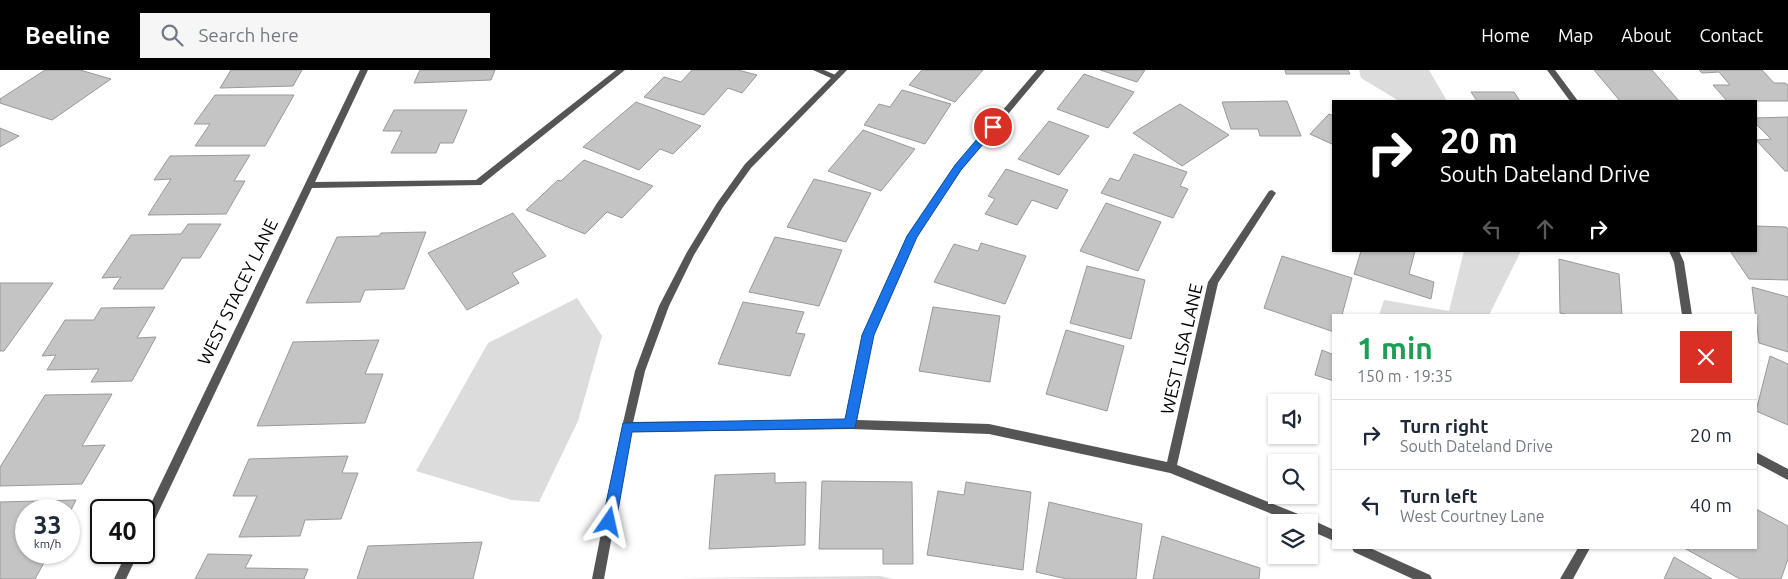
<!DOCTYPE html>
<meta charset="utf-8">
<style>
:root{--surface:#fff;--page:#f6f6f7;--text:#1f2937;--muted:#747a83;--line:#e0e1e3;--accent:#000}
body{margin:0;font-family:Ubuntu,sans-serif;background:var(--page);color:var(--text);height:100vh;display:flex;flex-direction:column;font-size:19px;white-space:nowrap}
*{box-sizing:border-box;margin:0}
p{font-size:16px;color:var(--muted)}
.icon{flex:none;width:28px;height:28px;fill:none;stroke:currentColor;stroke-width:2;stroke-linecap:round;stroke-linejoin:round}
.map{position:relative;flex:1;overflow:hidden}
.drawer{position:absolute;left:1332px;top:244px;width:425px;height:235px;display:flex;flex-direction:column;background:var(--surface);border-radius:0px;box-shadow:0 1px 4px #0004}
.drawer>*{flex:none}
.banner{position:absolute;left:1332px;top:30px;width:425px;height:152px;border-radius:0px;box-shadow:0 1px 4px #0004;background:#000;color:#fff;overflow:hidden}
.fabs{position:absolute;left:1268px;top:324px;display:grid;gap:10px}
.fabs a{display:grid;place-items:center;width:50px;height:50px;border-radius:0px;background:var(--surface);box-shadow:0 1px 4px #0004;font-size:25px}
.speed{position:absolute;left:15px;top:429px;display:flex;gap:10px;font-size:25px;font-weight:700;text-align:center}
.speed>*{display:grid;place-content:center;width:65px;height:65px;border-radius:50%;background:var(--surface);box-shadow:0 1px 4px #0004;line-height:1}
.speed small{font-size:12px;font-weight:400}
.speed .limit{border:2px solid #111;border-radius:8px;background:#fff;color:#111}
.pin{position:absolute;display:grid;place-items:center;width:42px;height:42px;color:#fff;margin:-21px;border:2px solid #fff;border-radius:50%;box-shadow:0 1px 5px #0007}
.me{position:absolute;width:55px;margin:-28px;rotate:11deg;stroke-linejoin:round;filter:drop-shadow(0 0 4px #0008)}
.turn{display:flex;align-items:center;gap:18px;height:105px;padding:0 25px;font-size:22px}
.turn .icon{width:65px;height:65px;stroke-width:2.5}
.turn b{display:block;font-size:35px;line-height:42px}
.lanes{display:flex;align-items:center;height:48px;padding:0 25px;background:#0003;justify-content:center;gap:25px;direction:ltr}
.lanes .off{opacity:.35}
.round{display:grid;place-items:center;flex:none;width:52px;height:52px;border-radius:0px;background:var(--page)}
.head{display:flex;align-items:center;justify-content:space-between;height:85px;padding:0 25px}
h1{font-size:30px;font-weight:700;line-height:38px;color:#1e9e55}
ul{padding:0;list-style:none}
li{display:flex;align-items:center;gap:15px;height:70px;padding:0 25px;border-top:1px solid var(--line)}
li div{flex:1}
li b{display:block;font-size:19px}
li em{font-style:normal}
header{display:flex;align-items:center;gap:30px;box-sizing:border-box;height:70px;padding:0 25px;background:var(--accent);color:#fff}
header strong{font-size:24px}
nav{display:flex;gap:28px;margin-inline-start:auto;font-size:18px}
.search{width:350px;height:45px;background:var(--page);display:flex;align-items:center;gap:12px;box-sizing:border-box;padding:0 18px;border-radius:0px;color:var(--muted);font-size:19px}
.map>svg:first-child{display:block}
.green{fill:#dcdcdc}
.building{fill:#c4c4c4;stroke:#999}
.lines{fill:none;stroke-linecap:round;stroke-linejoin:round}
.minor{fill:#555;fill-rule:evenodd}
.tertiary{fill:#555;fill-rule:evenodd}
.route{fill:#1a73e8;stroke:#114b97}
.labels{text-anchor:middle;stroke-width:4;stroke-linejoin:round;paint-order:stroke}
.street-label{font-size:18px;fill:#000;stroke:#fff}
</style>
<header>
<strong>Beeline</strong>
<div class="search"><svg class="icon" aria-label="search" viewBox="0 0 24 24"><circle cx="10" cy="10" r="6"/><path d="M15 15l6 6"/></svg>Search here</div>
<nav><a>Home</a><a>Map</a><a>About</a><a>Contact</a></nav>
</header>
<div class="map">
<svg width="1788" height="509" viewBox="0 0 1788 509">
<rect width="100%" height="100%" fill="#fff"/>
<!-- green -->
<path class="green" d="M1359 0H1429L1447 31H1399L1361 8Z
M1464 181H1521L1489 245H1379L1384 230 1449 241Z
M577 228 602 266 578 351 539 432 512 430 416 401 488 273Z
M880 506 893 509 674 508Z"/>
<!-- building -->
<path class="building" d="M45 0H80L111 9 52 50 0 33V29Z
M231 0H302L293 16 220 18Z
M420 0H495L491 10 414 13Z
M692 0H738L757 5 742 23 728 18 704 45 644 27 664 7 681 12Z
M922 0H983L955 32 909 15Z
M1100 0H1145L1137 12Z
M1285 0H1348L1350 4H1286Z
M1594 0H1652L1679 31H1620Z
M1699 0H1762L1774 13H1785L1788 15V31H1727L1713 15H1730L1719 2 1702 3Z
M1084 4 1134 22 1108 58 1057 39Z
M902 20 951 34 925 74 864 55 879 34 890 37Z
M1471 22H1514L1520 31H1477Z
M215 25H294L265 76H195L210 54H194Z
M1287 31 1301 66H1260L1258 59H1231L1222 32Z
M636 32 701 56 673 84 660 79 639 100 583 77Z
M1180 34 1229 65 1182 96 1133 63Z
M394 40H467L453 73H440L436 83H391L402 61H383Z
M1329 44 1334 46V75L1310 64Z
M1788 47V101H1785L1756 70 1771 69 1756 54V48Z
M1049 51 1089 66 1059 105 1018 89Z
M0 58 19 66 0 77Z
M863 60 915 79 881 121 828 101Z
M1134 84 1187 102 1180 116 1188 119 1173 148 1101 123 1110 108 1119 111Z
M250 85 234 111H245L226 144 148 145 171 109 154 110 170 86Z
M584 90 653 116 622 148 607 142 585 164 526 140 558 110 561 111Z
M1006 99 1068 120 1057 139 1032 130 1017 155 985 144 995 129 988 126Z
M814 109 871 123 846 172 787 157Z
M1106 133 1161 152 1138 201 1080 181Z
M513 143 546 186 512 203 519 213 467 240 428 183Z
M188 154H221L200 188H182L163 219H113L121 207 102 208 131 165 181 164Z
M1756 156 1786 157 1788 159V210L1749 209 1730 181H1756Z
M426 162 404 219 365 220 360 232 306 233 337 167 379 166 381 163Z
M775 167 842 180 819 236 749 222Z
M981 173 1026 186 1005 234 934 212 954 174 978 181Z
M1361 181H1415L1409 204 1434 212 1431 229 1354 204Z
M1282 186 1352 208 1342 245H1334V262L1264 238Z
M1559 189 1619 204 1622 245H1569L1560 243Z
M1087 196 1145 210 1131 269 1070 253Z
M0 213H53L4 281H0Z
M1752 217 1788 227V282L1759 273Z
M743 232 804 242 796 263 805 264 790 306 718 294Z
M155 237 137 268 156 267 132 311 91 312 99 299 47 300 56 285 42 286 65 250H94L101 238Z
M933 237 1000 246 990 312 919 301Z
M1066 260 1124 276 1107 341 1046 324Z
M379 270 365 304H383L365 353 257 356 293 272Z
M1322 280 1334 285V311L1315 305Z
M1770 286 1788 294V355L1756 341Z
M112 324 82 376 105 375 82 414 0 416V397L45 325Z
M348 386 342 403H358L341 449 305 450 300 466 239 467 257 426H233L249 389Z
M775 403V413L806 412 805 475 709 479 715 405Z
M822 411 912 412 913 494H883V479H819Z
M966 412 1031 422 1023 500 927 485 938 421 964 425Z
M76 430 69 444V440H26V482H50L35 509H0V432Z
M1049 432 1142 454 1136 509H1067L1036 502Z
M1756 439 1788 456V489L1781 509H1740L1684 478H1756Z
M1162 466 1260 498 1259 509H1153Z
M482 472 473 509H357L368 476Z
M208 484 252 485 245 498 308 499 304 509H195Z
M1674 487 1712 509H1664Z"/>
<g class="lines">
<!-- minor -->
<path class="minor" d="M360 0H368L315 112 476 110 616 0H625L481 115 312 118 148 464 144 465V448Z
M813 0H824L840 7 836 9H833Z
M1037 0H1045L961 100 916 167 873 265 857 350 989 354 1167 392 1208 212 1269 121 1272 120 1276 123 1218 213 1177 395 1308 448 1334 460V471L1309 460V452H1292L1170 403 989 364 851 359 627 362 623 360 622 357 623 354 627 352 846 350 863 265 907 166 955 96Z
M1547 0H1555L1578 31H1570Z
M1669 181H1679L1684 192 1692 245H1682L1674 192Z
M1756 382 1788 399V410L1756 393Z
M1352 478H1370L1430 505 1432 509H1413L1354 482Z
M1578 478H1590L1573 509H1560Z
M127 482H139L126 509H114Z"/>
<!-- tertiary -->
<path class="tertiary" d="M839 0H847L751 98 723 137 694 185 669 236 645 301 632 357 604 509H592L622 357 635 301 659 236 687 182 717 133 745 94Z"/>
</g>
<!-- route -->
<path class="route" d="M993 54 997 57 996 59 961 100 917 167 874 265 855 358 632 362 616 452 614 456 609 458 604 456 602 452 623 353 845 349 862 265 907 166 955 95 989 55Z"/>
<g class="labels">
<!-- street labels -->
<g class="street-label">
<text transform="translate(238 222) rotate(-64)" y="6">WEST STACEY LANE</text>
<text transform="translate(1182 279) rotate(-77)" y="6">WEST LISA LANE</text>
</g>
</g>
</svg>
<div class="fabs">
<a><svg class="icon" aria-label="sound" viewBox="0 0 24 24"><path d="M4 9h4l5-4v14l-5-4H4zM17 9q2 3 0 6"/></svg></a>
<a><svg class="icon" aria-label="search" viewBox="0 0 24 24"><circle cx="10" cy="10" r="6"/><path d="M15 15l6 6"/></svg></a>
<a><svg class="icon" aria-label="layers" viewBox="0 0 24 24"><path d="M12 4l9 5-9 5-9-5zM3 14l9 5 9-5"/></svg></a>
</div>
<div class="speed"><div>33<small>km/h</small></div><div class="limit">40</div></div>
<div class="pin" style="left:993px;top:57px;background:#d93025"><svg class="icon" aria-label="arrive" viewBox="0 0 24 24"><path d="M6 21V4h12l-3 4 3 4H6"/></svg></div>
<svg class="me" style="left:609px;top:452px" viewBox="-20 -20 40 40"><path d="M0-17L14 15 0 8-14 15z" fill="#1a73e8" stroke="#fff" stroke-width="4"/></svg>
<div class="banner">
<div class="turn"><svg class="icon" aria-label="right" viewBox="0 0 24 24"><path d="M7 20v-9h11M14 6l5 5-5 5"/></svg><div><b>20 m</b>South Dateland Drive</div></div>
<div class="lanes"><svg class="icon off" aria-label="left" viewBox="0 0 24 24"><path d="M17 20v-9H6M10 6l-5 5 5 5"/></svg><svg class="icon off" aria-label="ahead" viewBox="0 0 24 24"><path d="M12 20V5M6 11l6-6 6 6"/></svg><svg class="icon" aria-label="right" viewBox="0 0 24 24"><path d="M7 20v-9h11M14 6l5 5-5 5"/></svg></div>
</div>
<section class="drawer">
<div class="head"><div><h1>1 min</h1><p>150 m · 19:35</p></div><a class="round" style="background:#d93025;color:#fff"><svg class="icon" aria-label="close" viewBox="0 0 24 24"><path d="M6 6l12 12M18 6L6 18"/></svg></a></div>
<ul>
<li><svg class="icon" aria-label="right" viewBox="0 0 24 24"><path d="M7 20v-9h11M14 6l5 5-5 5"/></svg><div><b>Turn right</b><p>South Dateland Drive</p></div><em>20 m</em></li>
<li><svg class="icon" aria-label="left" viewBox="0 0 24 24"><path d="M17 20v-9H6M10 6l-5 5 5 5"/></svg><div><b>Turn left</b><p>West Courtney Lane</p></div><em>40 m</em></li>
</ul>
</section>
</div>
